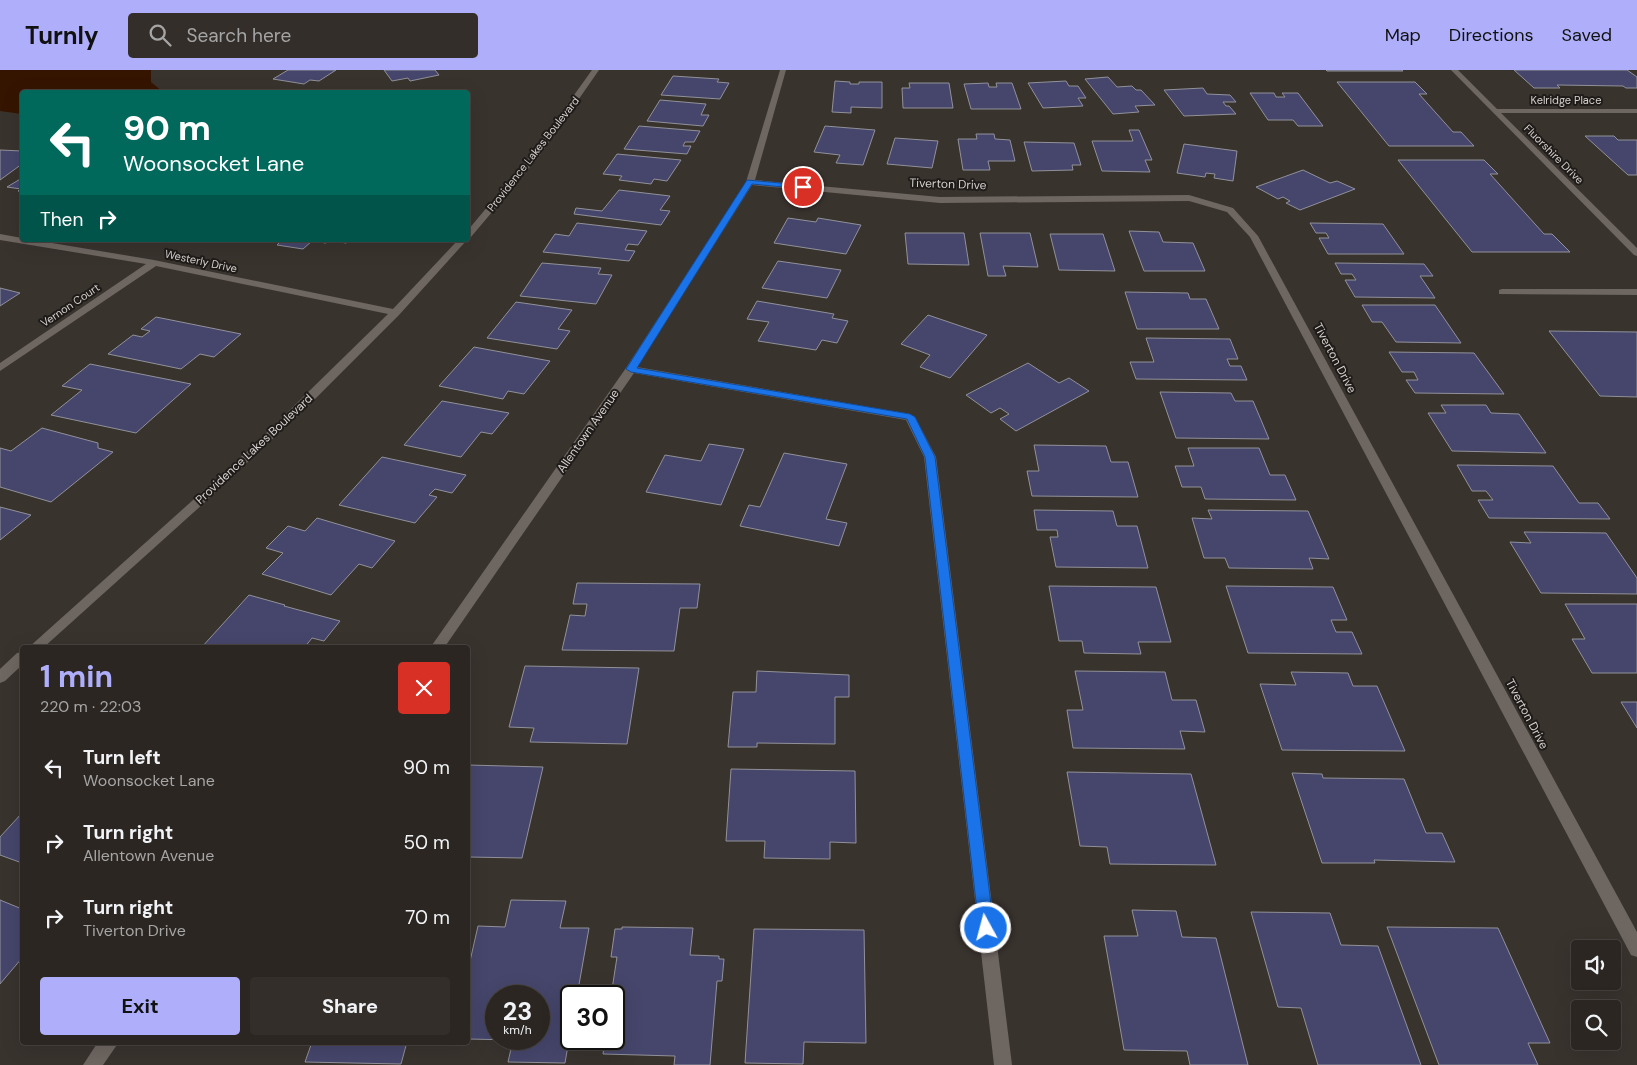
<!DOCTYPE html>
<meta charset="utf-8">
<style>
:root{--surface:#2b2622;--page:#332e2a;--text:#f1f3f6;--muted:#a6a5a5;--line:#474340;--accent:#aeaefa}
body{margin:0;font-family:"DM Sans",sans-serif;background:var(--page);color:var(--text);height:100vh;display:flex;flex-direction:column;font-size:19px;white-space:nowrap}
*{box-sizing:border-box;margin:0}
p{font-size:16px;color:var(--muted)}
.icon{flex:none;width:28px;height:28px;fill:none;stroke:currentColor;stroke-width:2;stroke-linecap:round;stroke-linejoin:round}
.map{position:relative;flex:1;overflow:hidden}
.panel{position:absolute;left:20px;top:575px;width:450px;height:400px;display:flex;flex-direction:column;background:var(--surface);border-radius:5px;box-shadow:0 5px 20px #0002,0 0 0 1px var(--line)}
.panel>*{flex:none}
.guide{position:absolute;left:20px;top:20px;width:450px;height:152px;border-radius:5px;box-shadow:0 5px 20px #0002,0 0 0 1px var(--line);background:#00695c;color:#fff;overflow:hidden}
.tools{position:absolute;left:1571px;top:870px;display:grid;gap:10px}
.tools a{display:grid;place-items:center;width:50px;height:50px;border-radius:5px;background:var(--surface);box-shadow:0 5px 20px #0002,0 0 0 1px var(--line);font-size:25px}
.speed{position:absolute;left:485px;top:915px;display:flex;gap:10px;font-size:25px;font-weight:700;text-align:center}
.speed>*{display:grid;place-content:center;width:65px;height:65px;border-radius:50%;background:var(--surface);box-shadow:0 5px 20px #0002,0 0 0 1px var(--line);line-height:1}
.speed small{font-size:12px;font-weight:400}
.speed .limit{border:2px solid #111;border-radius:8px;background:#fff;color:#111}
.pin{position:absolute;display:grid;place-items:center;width:42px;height:42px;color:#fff;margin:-21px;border:2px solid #fff;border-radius:50%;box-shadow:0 1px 5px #0007}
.me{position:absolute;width:55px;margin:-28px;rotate:353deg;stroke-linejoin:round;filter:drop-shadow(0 0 4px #0008)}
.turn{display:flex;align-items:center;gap:18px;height:105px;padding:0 20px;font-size:22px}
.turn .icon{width:65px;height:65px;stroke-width:2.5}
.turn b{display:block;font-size:35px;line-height:42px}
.then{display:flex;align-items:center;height:48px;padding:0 20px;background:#0003;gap:10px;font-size:19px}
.round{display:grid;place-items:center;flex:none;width:52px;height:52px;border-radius:5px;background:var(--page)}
.summary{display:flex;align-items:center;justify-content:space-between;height:85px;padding:0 20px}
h1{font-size:30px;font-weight:700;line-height:38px;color:var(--accent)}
.primary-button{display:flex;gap:10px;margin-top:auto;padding:10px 20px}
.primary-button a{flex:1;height:58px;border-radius:5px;background:var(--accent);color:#111;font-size:20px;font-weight:700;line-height:58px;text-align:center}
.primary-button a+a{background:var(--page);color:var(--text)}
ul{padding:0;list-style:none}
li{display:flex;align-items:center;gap:15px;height:75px;padding:0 20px}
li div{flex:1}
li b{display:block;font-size:19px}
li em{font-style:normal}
header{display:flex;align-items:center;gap:30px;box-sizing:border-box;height:70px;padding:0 25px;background:var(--accent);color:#111}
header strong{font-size:24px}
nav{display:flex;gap:28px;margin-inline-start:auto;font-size:18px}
.search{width:350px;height:45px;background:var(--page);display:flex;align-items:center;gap:12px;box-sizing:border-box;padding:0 18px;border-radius:5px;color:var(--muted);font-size:19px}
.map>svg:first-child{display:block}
.water{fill:#351500}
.building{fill:#46466c;stroke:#919199;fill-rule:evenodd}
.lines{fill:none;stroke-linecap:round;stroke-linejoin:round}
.minor{fill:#6e6661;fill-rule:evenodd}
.route{fill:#1a73e8;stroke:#114b97}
.labels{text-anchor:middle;stroke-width:4;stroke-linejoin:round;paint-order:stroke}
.far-street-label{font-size:11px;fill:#d6d1ce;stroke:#1e1b19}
.street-label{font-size:12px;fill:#d6d1ce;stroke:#1e1b19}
</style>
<header>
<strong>Turnly</strong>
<div class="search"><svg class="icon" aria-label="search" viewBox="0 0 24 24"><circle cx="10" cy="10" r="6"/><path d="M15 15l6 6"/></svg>Search here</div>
<nav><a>Map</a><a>Directions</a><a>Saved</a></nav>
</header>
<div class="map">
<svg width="1637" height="995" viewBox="0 0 1637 995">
<rect width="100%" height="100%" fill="#39332e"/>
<!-- water -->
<path class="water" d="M0 0H151V12L163 22H22V44L0 41Z"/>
<!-- building -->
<path class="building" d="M288 0H336L319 11 310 10 304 14 273 9Z
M384 0H435L439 5 410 11 408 8 392 11Z
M1326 0H1402L1403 1H1327Z
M1514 0H1627L1637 7V18H1626L1623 16 1557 15 1560 18H1534Z
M673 6 719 9 717 12 729 13 720 29 661 25Z
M1108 7 1117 17 1132 16 1136 20H1141L1155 35 1135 36 1139 42 1113 44 1085 9Z
M835 11 850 12V14H859V12H882V38L851 37V43L832 42Z
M1066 11 1069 16H1078L1086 28H1078L1083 36 1043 38 1028 13Z
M1337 12H1415L1427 24H1419L1453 62H1461L1474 76H1389Z
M909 13H949L953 38H903L902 18H910Z
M988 13 989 17H997L996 13H1012L1021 39H971L964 14Z
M1203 18 1207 24 1230 25 1236 32H1223L1226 36H1229L1236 44 1184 46 1164 20Z
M1250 23H1274L1276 27H1285L1282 23H1298L1323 56H1298L1293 50H1268Z
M660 30 706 34 701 45H709L703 56 647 51Z
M639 56 700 61 694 72H685L683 76H691L687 84 624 79Z
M825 56 875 60 863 95 836 93 840 85 814 82Z
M1129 60H1139L1152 90H1145L1150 102 1102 101 1092 71H1133Z
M976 64H994L995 69 1010 70 1015 91H988L990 100H963L958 69H977Z
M1585 66H1614L1618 70H1637V105H1628Z
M895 68 938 71 932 98 887 94Z
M1024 72 1074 73 1081 95H1072L1073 100 1032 101Z
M1184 74 1237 81 1233 111 1214 108 1215 104 1206 103 1205 107 1177 103Z
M0 80 22 81V94L0 110Z
M617 84 681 90 667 111 654 109 651 114 619 110 622 106 603 104Z
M1398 90H1484L1498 104H1490L1544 164H1552L1570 182H1472Z
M1303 100 1330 113 1337 111 1355 119 1300 140 1286 133 1290 131 1283 127 1278 129 1256 117Z
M22 108V122L18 121 21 119 7 117Z
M619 120 670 126 660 140 670 141 661 155 574 144 576 138 602 141Z
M788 148 816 152 818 148 861 155 846 184 774 173Z
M577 153 647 161 638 175 628 174 625 180 635 181 629 191 543 182 555 164 569 166Z
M1310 153 1383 154 1404 184H1328L1319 168H1329L1326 163H1316Z
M1129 161 1159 162 1163 172 1193 173 1205 201H1144Z
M905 163H964L969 195 908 194Z
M980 163H1030L1038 197 1003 196 1006 206H988Z
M1050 164H1103L1115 201 1059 200Z
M282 170H350L346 173 329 170 326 173 312 171 303 179 277 175Z
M778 191 841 200 827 228 762 218Z
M542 193 601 198 598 204 612 205 596 234 520 226Z
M1335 193 1424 194 1433 206H1420L1435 228 1355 227 1345 210H1356L1352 204H1341Z
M0 218 20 223 0 236Z
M1125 222 1188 223 1190 229H1206L1219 259H1137Z
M757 231 834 244 832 248 848 251 837 273 822 270 816 280 758 271 769 252 747 249Z
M516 232 572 240 558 259 570 261 557 279 487 268Z
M1362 235H1435L1461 273 1396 272 1382 252H1372Z
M928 245 987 265 950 308 920 297 930 285 901 274Z
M156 247 241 264 214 287 200 284 181 299 108 284 133 265 142 267 150 261 141 259Z
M1549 261 1637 262V327L1600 326Z
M1146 268 1230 269 1238 289H1227L1230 296H1241L1247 310 1136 309 1130 292H1154Z
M474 277 550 291 524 324 508 321 503 329 439 316Z
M1389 282 1474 283 1504 324 1415 323 1406 310H1418L1414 302H1402Z
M1028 293 1059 313 1069 308 1089 321 1016 361 1000 349 1009 344 1000 338 991 343 966 325Z
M90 294 191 314 136 363 51 345 82 320 62 316Z
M1160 322 1231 323 1235 331H1253L1269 369 1176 368Z
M442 331 509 343 492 364 481 362 461 387 404 375Z
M1441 335H1486L1491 343 1519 344 1546 383 1452 381 1428 343H1446Z
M42 358 98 373V378L113 382 51 432 0 417V378L11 381Z
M709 374 744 379 721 435 646 422 665 385 701 391Z
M1034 375 1106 376 1111 392H1128L1138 427 1032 426 1027 401H1039Z
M1188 378H1259L1270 405H1285L1296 430 1205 429 1201 417H1182L1175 396H1194Z
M784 383 847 394 826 449 847 453 839 476 740 456 749 435 760 437Z
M382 387 466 405 452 423 435 419 429 425 437 427 415 453 339 435Z
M1457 395 1553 396 1579 433H1598L1610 449 1489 448 1478 430H1493L1486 421H1472Z
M0 437 31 445 0 470Z
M1034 440 1113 441 1117 456H1137L1148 498 1056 497 1050 467H1058L1057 460H1037Z
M1208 440 1308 441 1329 489 1309 488 1313 499 1229 498 1225 488H1204L1192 448 1212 449Z
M317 448 395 471 372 498 359 494 331 525 262 504 283 483 266 478 288 456 305 461Z
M1524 462 1606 463 1637 508V524L1541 523 1510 472 1531 473Z
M577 513 700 514 697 538H680L674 581 562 580 570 545 585 546 587 534H573Z
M1049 516 1156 517 1171 572H1138L1141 584 1084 583 1082 571H1059Z
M1226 516 1333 517 1347 550H1331L1336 562H1352L1362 584 1248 583Z
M249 525 285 535 284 536 340 551 324 571 312 568 304 578H201Z
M1565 534H1637V603H1592L1572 569H1585Z
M525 596 639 598 627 674 530 672 534 658 509 657Z
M757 601 849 605V627H835V674L757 673V677H728L733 622H756Z
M1075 601 1165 602 1172 630H1196L1205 662 1180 661 1185 679 1073 678 1067 640H1083Z
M1291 602 1348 603 1353 616H1377L1405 681 1282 680 1260 614 1296 615Z
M1621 632H1637V658Z
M468 695 543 697 522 788 468 787Z
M731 699 855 701 856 773 830 772V789L764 788 765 771H726Z
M1067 702 1191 704 1216 795 1110 794 1107 777 1080 776Z
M1292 703 1322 704 1323 708 1404 709 1426 763H1442L1455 792 1374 790 1375 793H1322Z
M22 743V793L0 785V767Z
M0 830 22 839V888L0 914Z
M511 830 566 831 560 858H589L577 926H571V958L565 993 508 992 513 970 468 969V900L478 856 505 857ZM496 926H539V969H496Z
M1132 840 1176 841 1182 867 1216 868 1248 995H1190L1187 981 1124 980 1104 866H1138Z
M1251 842 1330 843 1341 875 1378 876 1421 995H1318L1301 938 1278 937Z
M622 857 693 858 690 885 719 886V889H724L722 911H717L710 995H674L675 986 603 984 605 969H614V926H611L617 887H611L615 859H622Z
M1387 857 1498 858 1550 973H1528L1538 995H1439Z
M754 859 864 860 866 973 804 972 803 994 745 993Z
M312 972H407L401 994 305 992Z"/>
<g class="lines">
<!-- minor -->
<path class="minor" d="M592 0H599L540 85 471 167 468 168V160L534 81Z
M780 0H786L755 110 940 127 1189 125 1233 138 1258 166 1637 862V887L1631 885 1250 167 1227 142 1189 131 940 133 752 115 637 297 910 344 915 347 936 387 1012 995H994L924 387 906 350 634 303 444 578H430L626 298 746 112Z
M1451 0H1458L1497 39H1637V43H1501L1637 178V186L1634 185Z
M0 164 22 168V170H34L154 190 393 239 458 170H467L399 245 312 332 204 433 43 578H28L251 378 388 244 156 196 0 301V293L146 194 0 170Z
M1502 219H1637V225L1499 224V220Z
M22 582V595L5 611 0 613V599L17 583Z
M98 972H119L103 995H83Z"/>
</g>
<!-- route -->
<path class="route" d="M747 110 803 115 807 117 803 119 752 114 637 298 910 344 915 347 935 387 994 858 992 863 986 865 981 863 979 858 925 387 907 349 631 302 626 299Z"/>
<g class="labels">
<!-- far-street labels -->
<g class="far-street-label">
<text x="1566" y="34">Kelridge Place</text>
<text transform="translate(533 84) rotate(-52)" y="4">Providence Lakes Boulevard</text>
<text transform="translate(1554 84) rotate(45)" y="4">Fluorshire Drive</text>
<text transform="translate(201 191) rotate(12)" y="4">Westerly Drive</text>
<text transform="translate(70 235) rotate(-34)" y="4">Vernon Court</text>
</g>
<!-- street labels -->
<g class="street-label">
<text transform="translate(948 114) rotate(2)" y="4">Tiverton Drive</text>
<text transform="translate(1335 288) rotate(62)" y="4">Tiverton Drive</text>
<text transform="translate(588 361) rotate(-55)" y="4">Allentown Avenue</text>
<text transform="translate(254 379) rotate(-43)" y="4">Providence Lakes Boulevard</text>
<text transform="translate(1527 644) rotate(62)" y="4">Tiverton Drive</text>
</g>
</g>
</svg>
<div class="tools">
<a><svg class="icon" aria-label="sound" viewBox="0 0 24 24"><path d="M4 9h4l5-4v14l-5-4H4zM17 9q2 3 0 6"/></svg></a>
<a><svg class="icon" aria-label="search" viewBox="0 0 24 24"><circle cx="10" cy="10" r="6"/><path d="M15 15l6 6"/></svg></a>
</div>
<div class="speed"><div>23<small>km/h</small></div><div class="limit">30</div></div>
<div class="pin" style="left:803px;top:117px;background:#d93025"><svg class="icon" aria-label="arrive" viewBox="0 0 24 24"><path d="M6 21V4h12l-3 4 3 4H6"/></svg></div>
<svg class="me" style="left:986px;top:858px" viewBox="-20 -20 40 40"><circle r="17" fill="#1a73e8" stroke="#fff" stroke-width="3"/><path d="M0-11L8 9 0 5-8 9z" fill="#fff"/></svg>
<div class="guide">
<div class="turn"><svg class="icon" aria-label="left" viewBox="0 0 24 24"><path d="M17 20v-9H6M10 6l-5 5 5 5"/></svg><div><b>90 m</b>Woonsocket Lane</div></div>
<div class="then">Then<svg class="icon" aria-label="right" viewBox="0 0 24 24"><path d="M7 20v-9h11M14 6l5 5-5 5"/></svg></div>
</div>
<section class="panel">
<div class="summary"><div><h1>1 min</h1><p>220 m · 22:03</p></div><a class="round" style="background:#d93025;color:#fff"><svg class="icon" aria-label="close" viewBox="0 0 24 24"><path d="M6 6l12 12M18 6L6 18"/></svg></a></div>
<ul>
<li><svg class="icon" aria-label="left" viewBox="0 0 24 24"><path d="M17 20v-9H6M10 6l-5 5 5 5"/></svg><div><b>Turn left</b><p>Woonsocket Lane</p></div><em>90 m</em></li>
<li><svg class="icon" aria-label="right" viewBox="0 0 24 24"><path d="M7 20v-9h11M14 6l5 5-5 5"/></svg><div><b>Turn right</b><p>Allentown Avenue</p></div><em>50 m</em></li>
<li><svg class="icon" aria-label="right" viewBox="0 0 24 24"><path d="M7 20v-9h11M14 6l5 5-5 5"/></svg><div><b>Turn right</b><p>Tiverton Drive</p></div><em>70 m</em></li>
</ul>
<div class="primary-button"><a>Exit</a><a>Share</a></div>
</section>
</div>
